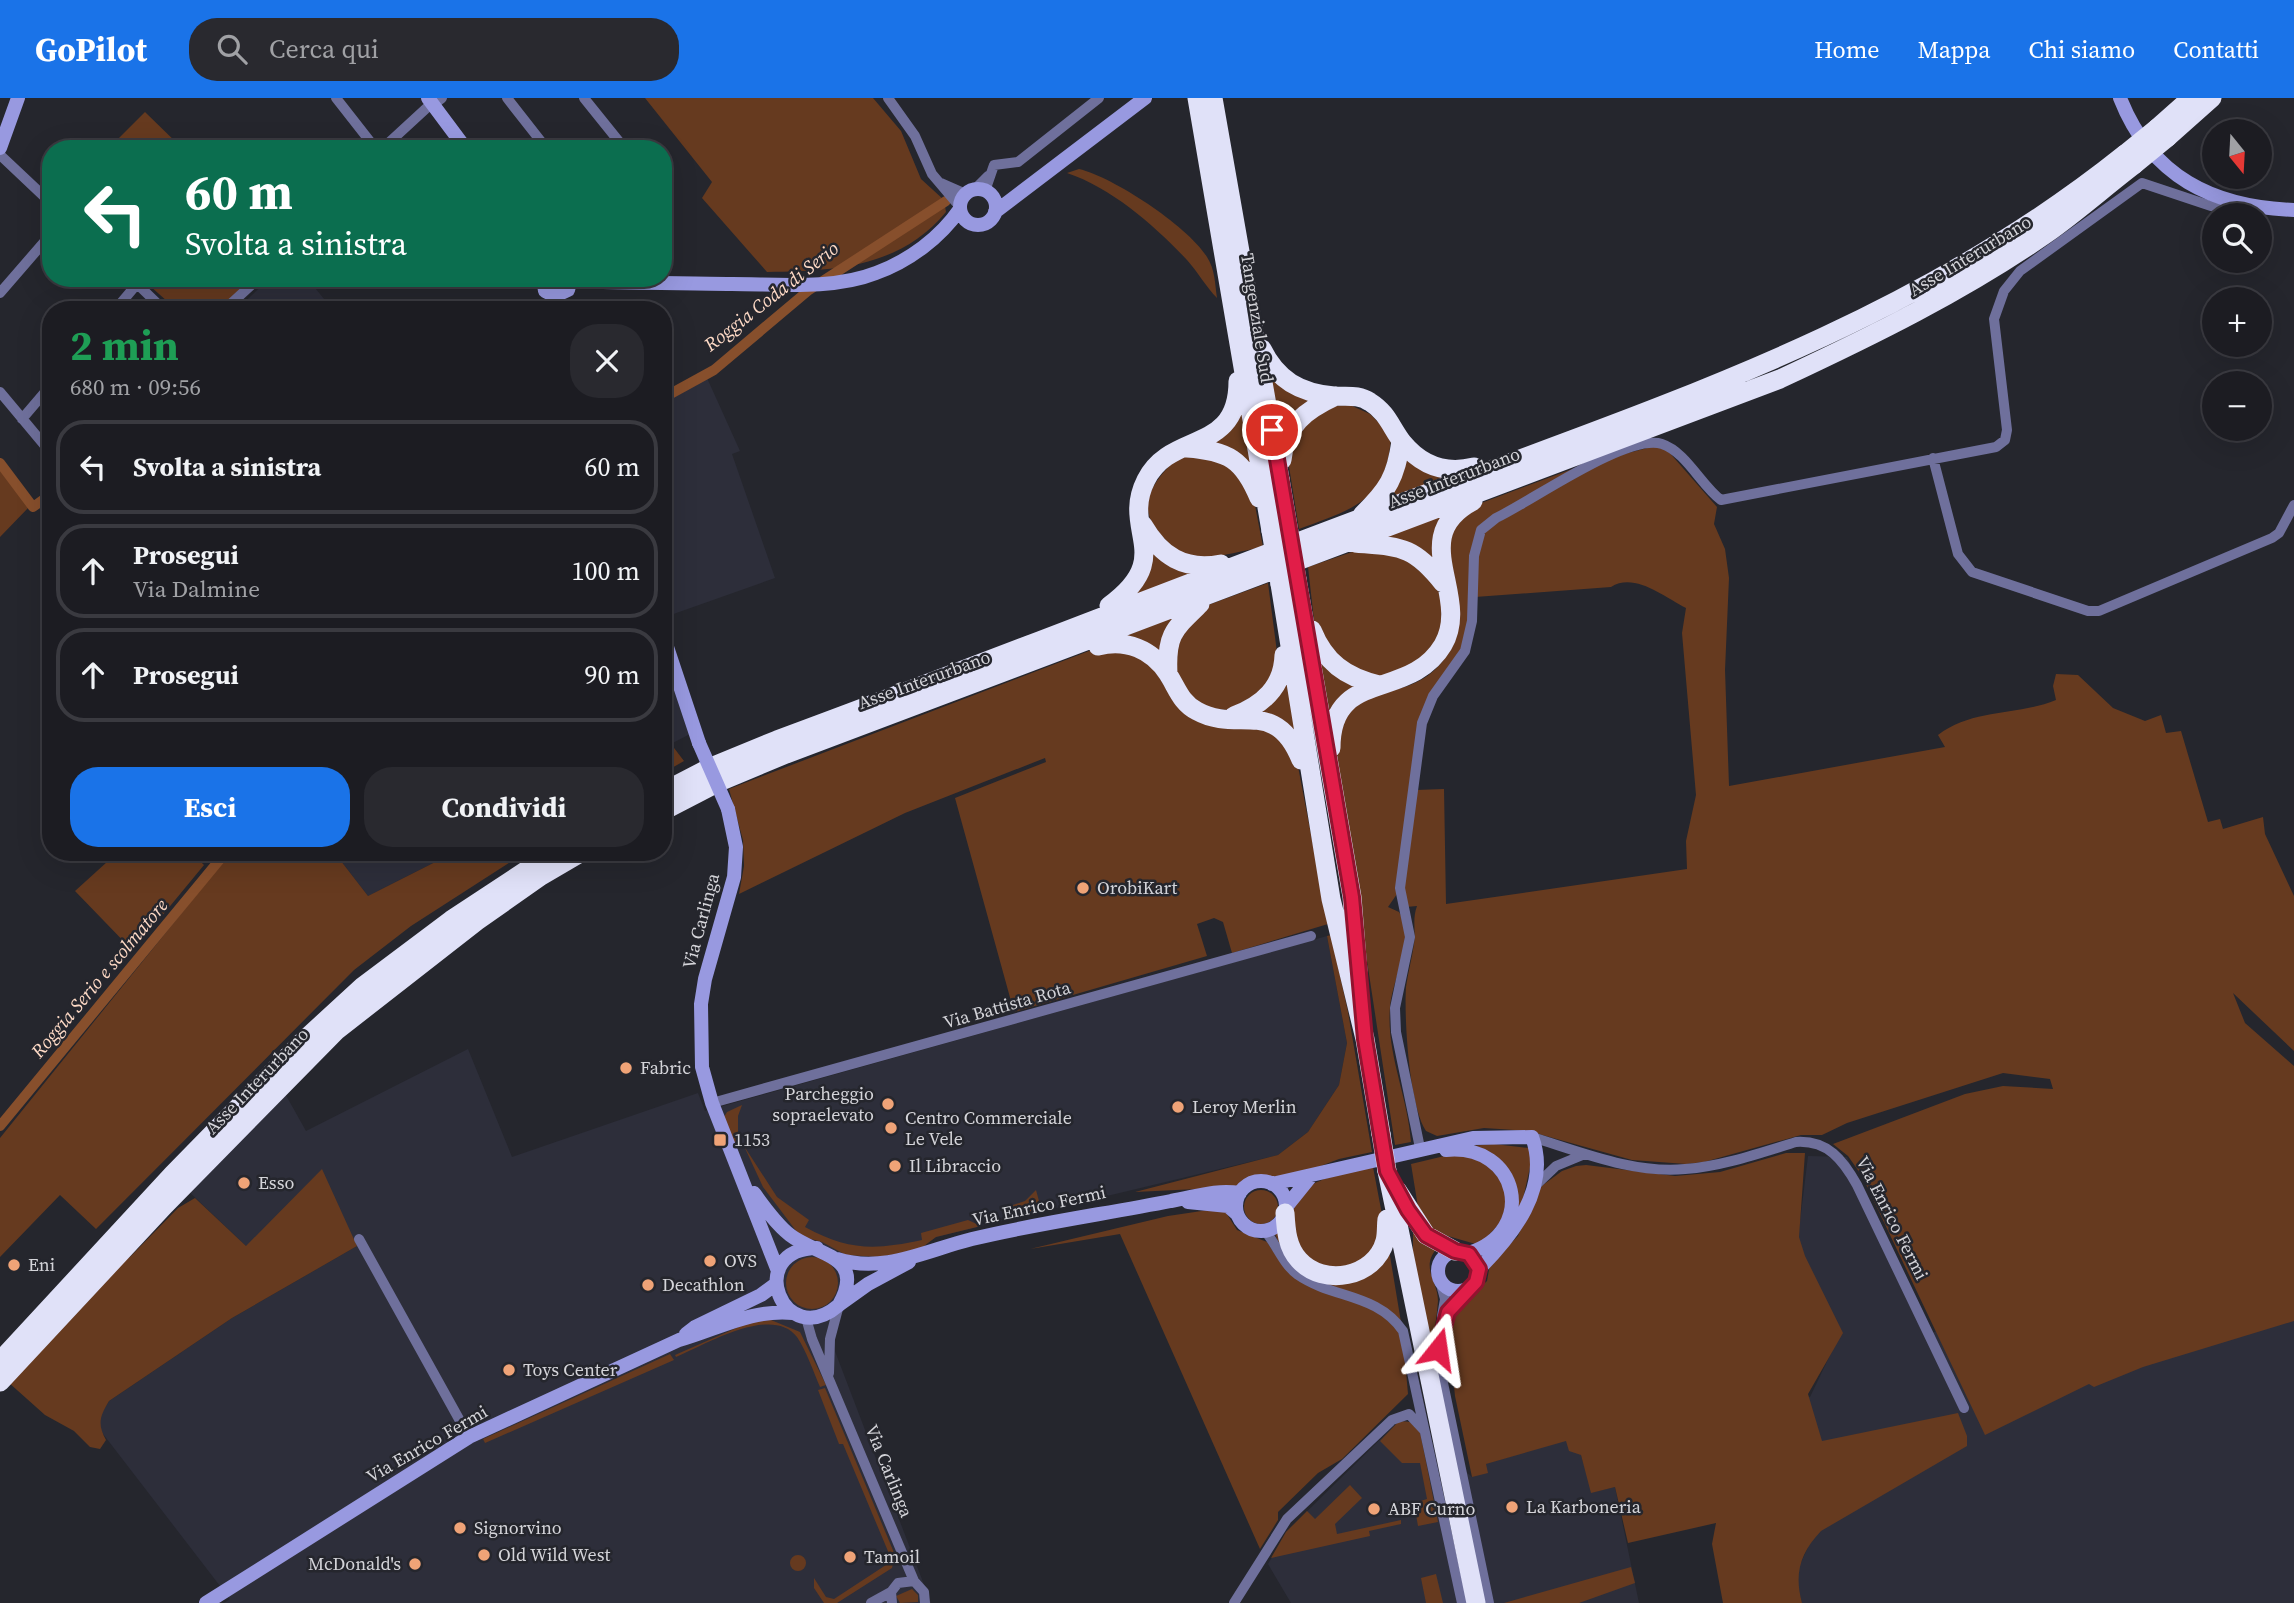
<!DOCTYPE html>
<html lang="it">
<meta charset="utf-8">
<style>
:root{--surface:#1c1c22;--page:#29292f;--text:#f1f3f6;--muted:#a0a1a5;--line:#3a3a40;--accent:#1a73e8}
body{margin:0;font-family:"Source Serif 4",serif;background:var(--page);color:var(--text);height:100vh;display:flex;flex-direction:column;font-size:26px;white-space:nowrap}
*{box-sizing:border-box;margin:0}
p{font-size:23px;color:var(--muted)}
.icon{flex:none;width:38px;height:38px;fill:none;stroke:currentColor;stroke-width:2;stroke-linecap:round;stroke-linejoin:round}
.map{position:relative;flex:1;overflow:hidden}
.side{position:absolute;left:42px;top:203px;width:630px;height:560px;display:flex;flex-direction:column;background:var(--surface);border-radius:28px;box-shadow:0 7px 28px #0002,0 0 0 2px var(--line)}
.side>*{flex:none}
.hud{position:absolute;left:42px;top:42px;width:630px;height:147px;border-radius:28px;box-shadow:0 7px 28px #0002,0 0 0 2px var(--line);background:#0b6e4f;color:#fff;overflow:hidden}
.needle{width:46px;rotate:162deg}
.tools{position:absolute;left:2202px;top:21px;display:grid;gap:14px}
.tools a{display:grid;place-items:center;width:70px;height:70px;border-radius:50%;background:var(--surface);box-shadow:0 7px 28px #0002,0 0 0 2px var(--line);font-size:35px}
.pin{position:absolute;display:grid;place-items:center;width:60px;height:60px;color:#fff;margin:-30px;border:4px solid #fff;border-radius:50%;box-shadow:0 2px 7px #0007}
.me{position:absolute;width:77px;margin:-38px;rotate:15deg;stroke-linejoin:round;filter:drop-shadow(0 0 5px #0008)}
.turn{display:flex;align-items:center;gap:24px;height:147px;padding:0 28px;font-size:32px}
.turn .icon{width:91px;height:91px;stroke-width:2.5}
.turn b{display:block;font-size:49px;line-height:60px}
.round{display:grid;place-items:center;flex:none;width:74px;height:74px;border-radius:28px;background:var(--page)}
.summary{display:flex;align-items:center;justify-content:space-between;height:119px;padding:0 28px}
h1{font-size:42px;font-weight:700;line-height:52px;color:#1e9e55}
.cta{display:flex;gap:14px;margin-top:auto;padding:14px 28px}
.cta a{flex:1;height:80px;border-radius:28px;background:var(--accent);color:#fff;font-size:28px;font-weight:700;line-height:80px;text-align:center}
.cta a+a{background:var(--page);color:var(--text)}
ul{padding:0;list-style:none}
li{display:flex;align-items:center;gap:21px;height:94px;margin:0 14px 10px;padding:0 14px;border:4px solid var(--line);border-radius:28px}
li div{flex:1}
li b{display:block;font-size:26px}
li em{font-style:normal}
header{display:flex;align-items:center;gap:42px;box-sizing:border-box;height:98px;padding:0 35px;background:var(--accent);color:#fff}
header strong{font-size:33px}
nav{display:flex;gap:38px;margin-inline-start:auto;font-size:24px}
.search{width:490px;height:63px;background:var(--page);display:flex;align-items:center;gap:18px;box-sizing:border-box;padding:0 24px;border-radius:28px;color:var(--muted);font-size:26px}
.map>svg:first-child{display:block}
.built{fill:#2d2e3a}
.green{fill:#663a1f}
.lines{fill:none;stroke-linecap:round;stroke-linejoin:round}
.canal{stroke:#874f2c;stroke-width:10}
.street{stroke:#6f709c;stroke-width:10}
.secondary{stroke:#9899e0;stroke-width:14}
.highway{stroke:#e0e1f8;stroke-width:19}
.secondary-bridge{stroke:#9899e0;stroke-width:14}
.highway-bridge{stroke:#e0e1f8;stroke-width:19}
.route-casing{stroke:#92132f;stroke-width:18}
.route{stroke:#e11d48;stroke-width:12}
.poi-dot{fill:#efa377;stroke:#25262d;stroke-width:2.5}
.labels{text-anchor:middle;stroke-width:5;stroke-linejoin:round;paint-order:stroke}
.street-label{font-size:18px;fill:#d4d4d9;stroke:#25262d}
.poi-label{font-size:18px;fill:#d4d4d9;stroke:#25262d;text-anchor:start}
.water-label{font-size:19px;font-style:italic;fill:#fedac6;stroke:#25262d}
</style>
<header>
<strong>GoPilot</strong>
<div class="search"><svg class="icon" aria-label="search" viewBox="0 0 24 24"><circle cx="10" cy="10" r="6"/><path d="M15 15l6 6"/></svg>Cerca qui</div>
<nav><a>Home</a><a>Mappa</a><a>Chi siamo</a><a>Contatti</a></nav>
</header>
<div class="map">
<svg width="2294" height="1505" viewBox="0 0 2294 1505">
<rect width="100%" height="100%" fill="#25262d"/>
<!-- built -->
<path class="built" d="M270 180H307L333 212H236Z
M707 280 740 353 732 356 775 480 665 519 663 305Z
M663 543 692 635 663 650Z
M334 754H455L368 798Z
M1327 838 1347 945 1339 987 1308 1034 1278 1057 936 1139 919 1151 854 1160 833 1248 931 1505H224L230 1501 100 1332V1318L109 1303 232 1220 357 1148H246L186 1091 283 992 306 1033 468 951 512 1059 698 995 705 1013Z
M1808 1058 1847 1059 1929 1237 2154 1110 2294 1208V1505H1802L1796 1485 1797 1473 1810 1445 1800 1299H1810L1833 1251 1798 1140Z
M1399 1323H1407L1419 1331 1472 1379 1485 1366 1566 1342 1581 1357 1592 1394 1615 1389 1639 1505H1291L1268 1466 1286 1434Z"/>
<!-- green -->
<path class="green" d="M645 0H873L901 33 921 81 944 102 946 114C900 170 833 173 767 174L702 100 712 84Z
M145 14 183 51H108Z
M1079 71C1113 79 1188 128 1207 159 1215 171 1215 186 1217 200 1206 189 1198 174 1187 162 1155 128 1112 90 1067 75Z
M141 180H252L219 212H177Z
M1267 274C1281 292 1294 296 1316 299 1295 309 1289 323 1279 343Z
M1350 307 1370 316 1391 337C1388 403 1353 411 1299 431L1287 356 1289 344 1327 308Z
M1241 311 1254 373 1203 346Z
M1655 348 1668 353 1717 409 1714 426 1725 451 1729 480 1725 572 1729 688 1945 649 1938 637C1974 610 2017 618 2056 602L2053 588 2056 576 2078 577 2113 610 2145 623 2161 617 2166 635 2181 633 2208 724 2220 721 2223 731 2263 719 2265 736 2294 798V953L2233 895 2245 925 2294 968V1223L2143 1269 2094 1289 2089 1286 1985 1337 1862 1078 1848 1058 1833 1046 1965 996 2003 988 2053 991 2050 981 2003 975 1847 1025 1822 1037H1801L1704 1064 1686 1066 1632 1062 1528 1033 1484 1030 1437 1038 1426 1033C1409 1007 1404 920 1406 889 1408 874 1412 860 1414 846 1416 833 1412 821 1417 808L1406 809 1403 791 1416 692 1444 691 1446 806 1687 771 1686 743 1696 697 1682 535 1686 510C1663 498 1634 474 1611 489L1475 499V458L1483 433 1609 360Z
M1404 353 1457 376 1379 406Z
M1179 358 1226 364 1253 397 1263 449C1239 453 1208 464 1183 457 1176 455 1169 445 1163 439 1132 408 1154 383 1179 358Z
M1583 367 1479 432 1470 523 1462 552 1430 597 1397 796 1388 809 1399 814C1416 839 1392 882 1390 909 1386 955 1408 999 1411 1044L1395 1047 1336 659C1338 647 1338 631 1343 621 1363 580 1426 610 1454 543L1447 438 1476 407Z
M0 369 29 409 0 439Z
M1457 409 1436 465 1374 440Z
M1149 452 1205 473 1127 503Z
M1358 452H1395L1437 488 1442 505 1441 531 1429 555 1392 578H1369L1330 556 1314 522 1308 469Z
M1268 485 1278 562 1270 589 1228 612 1204 610 1175 581 1174 544 1208 507Z
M1176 518 1162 560 1120 540Z
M1120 551 1148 562 1166 590 1278 636 1297 663 1328 826 1232 855 1223 824 1214 820 1197 826 1207 858 1014 914 955 700 1046 664 1045 660 905 715 739 796 744 768 743 742 729 691 1089 553Z
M1318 557 1364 587 1330 625Z
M1287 580 1299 640 1258 619Z
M671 646 684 663 663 675V650Z
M118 754H191L204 767 133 853 75 793Z
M231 754H334L368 798 455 754H526L411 828 354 872 96 1131 60 1097 0 1159V1040Z
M1331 837 1348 914 1372 1054 1339 1061 1281 1083 1256 1079 1238 1089 1135 1094 1278 1057 1308 1034 1339 987 1347 945 1327 838Z
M742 1007 738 1018V1043L734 1045 724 1019 727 1014Z
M1494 1046 1529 1050 1532 1060 1521 1110 1516 1106V1096L1470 1048Z
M744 1048 777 1099 809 1122 805 1129C849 1153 875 1152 922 1142L921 1135 968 1122 981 1128 936 1139 920 1151 908 1154 879 1159 846 1157 822 1144 800 1138 763 1089Z
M1457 1055 1482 1061 1506 1088V1119L1479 1147 1427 1132 1418 1109 1411 1066Z
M1786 1055H1805L1799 1139 1805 1158 1843 1235 1808 1296 1822 1343 1958 1315 1967 1338V1348L1821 1433C1800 1455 1794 1476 1802 1505H1723L1712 1446 1716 1425 1628 1445 1615 1389 1591 1395 1581 1357 1569 1353 1566 1343 1486 1366 1488 1375 1472 1379 1455 1298 1448 1232 1458 1210 1487 1183 1490 1166 1518 1138 1535 1093 1562 1073 1576 1068 1586 1067 1675 1078 1720 1074Z
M1373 1069 1384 1127 1381 1146 1347 1174 1304 1163C1300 1149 1293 1134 1291 1120 1287 1082 1347 1075 1373 1069Z
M322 1071 357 1148 232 1220 109 1303C100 1318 97 1326 106 1342L100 1351 90 1349 74 1333 45 1317 8 1284 121 1164 130 1159 178 1110 195 1100 246 1148Z
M1036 1092 1039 1103 1036 1112 1020 1119 1008 1116 1004 1110 1025 1103Z
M1244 1109a17 17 0 1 1 34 0a17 17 0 1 1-34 0Z
M1215 1111 1225 1113 1237 1132 1267 1144 1279 1162 1377 1212 1398 1233 1404 1251 1408 1296 1342 1361 1318 1375 1278 1414V1422L1260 1451 1120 1136 1030 1151 1168 1118Z
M1282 1133 1329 1183 1388 1146 1401 1224C1360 1205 1291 1182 1275 1136Z
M1413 1135 1437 1150C1420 1170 1438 1183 1438 1203 1437 1220 1433 1237 1432 1254L1413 1157Z
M786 1185a26 26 0 1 1 52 0a26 26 0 1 1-52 0Z
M771 1222 800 1234 826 1287 820 1289C813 1273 807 1254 797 1239 772 1206 705 1247 676 1259L675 1257 750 1224Z
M670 1256 674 1262 485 1345 483 1341Z
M825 1290 895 1457 892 1470 837 1505H824L814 1490V1480L826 1499 834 1501 889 1465 890 1458 843 1346H839L818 1292Z
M1399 1323 1410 1324 1420 1334 1438 1424 1418 1428 1414 1405 1427 1401 1420 1365H1402L1380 1343Z
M1350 1387 1362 1400 1335 1426 1337 1436 1401 1422V1426L1369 1433 1370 1438 1271 1460 1286 1434 1307 1413 1315 1421Z
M790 1465a8 8 0 1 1 16 0a8 8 0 1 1-16 0Z
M1631 1469 1635 1485 1579 1505H1504Z
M1436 1476 1443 1505H1426L1421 1480Z
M912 1491 918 1497V1504L900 1505 896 1498Z"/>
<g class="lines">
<!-- canal -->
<path class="canal" d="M663 300 714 272 809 192 946 103
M0 365 33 409 51 396
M0 1028 226 754"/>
<!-- street -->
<path class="street" d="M336 0 376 51
M507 0 547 51
M584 0 625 51
M888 0 915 38 932 76 960 109
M433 7 442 0
M382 51 432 5
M0 57 51 105
M941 85 966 96
M974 92 988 78
M985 93 994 67 1018 64 1099 0
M131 180 164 212
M0 195 51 136
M115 212 137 186
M224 212 259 180
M0 294 51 355
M22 321 51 287
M1933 360 1958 456 1972 474 2088 513H2099L2272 440 2279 435 2294 407
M712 1005 1311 838
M1532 1039C1581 1054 1634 1076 1685 1071 1723 1068 1760 1055 1796 1044 1828 1042 1843 1062 1857 1087L1964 1310
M1420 1050 1396 934 1395 910 1410 839 1400 790 1422 625 1433 598 1465 553 1472 523 1474 458 1481 432 1496 420C1532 403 1627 335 1662 346 1686 354 1701 387 1721 402L1996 349 2005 342 2007 332 1994 221 2004 193 2020 173 2142 85 2211 108 2234 106
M1535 1088 1556 1068 1585 1056
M1265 1133C1277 1147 1283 1166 1298 1177 1333 1201 1377 1195 1403 1233L1462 1505
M359 1141 469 1339
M1440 1183 1445 1201 1442 1218
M1466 1192C1448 1213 1436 1233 1438 1261L1489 1505
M806 1220 812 1241 914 1483 924 1494 925 1505
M829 1275 830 1241 839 1207
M871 1505 891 1494
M892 1505 891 1494 898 1485 914 1483
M1234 1505 1287 1421 1392 1322 1409 1316 1424 1332"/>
<!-- secondary -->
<path class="secondary" d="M428 0 466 51
M2120 0C2151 79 2213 109 2294 112
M0 50 18 0
M960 109a18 18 0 1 1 36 0a18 18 0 1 1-36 0Z
M995 114 1145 0
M543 180 545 193 555 198 568 192 571 180
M571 183C625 185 678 185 732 186 777 186 833 192 876 175 909 163 940 140 960 111
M663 537 699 645
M728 711 736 749 734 779 705 881 701 906 702 969 712 1005 778 1173
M1446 1052C1519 1045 1538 1133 1469 1155
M1236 1108a25 25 0 1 1 50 0a25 25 0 1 1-50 0Z
M1272 1086 1473 1040 1532 1039C1551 1090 1512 1138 1479 1171
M754 1095C764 1109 776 1126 790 1137 817 1158 867 1157 839 1207 783 1255 743 1151 817 1150
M1188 1104 1228 1108 1237 1116
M1286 1109 1311 1078
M1438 1173a20 20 0 1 1 40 0a20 20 0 1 1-40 0Z
M837 1161C884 1176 927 1152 972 1141 1038 1125 1105 1116 1171 1103 1195 1099 1215 1091 1240 1095
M840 1206 868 1186 909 1164
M686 1236 695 1229 761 1197 776 1186
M206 1505 469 1339 679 1242C718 1231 751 1211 793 1215"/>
<!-- highway -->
<path class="highway" d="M1197 0 1271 433
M1213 0 1280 381
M2157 30 2191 0
M2167 40 2212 0
M1262 251C1277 282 1300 295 1334 298 1347 299 1358 296 1370 304 1388 315 1391 330 1403 345 1422 368 1446 376 1474 369
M1187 350C1228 353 1243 361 1259 400
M1282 362C1285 327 1306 312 1336 298
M1362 417C1388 392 1396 379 1401 343
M1143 427C1161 458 1184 473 1221 466
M1355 445C1400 449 1413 447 1443 485
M1297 481 1352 799 1358 873
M1280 486 1331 801 1365 941 1381 1036
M1109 508C1177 458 1120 433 1146 382 1171 332 1238 357 1238 283
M1312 532C1325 564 1345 579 1379 587
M1098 548C1126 541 1152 551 1168 576 1177 590 1181 605 1197 613 1238 636 1275 598 1301 662
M1168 576C1166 537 1173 532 1200 506
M1234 618C1263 607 1283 589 1284 557
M1331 650C1331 569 1409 604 1443 547 1472 497 1405 439 1473 403
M663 694 711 669 777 642C991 563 1202 479 1415 400 1666 306 1913 226 2125 56
M663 713 719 684 786 656 1780 281C1872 238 1962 194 2046 136 2076 115 2104 90 2134 67
M1387 1073 1476 1505
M1397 1092 1426 1137 1455 1153
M1285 1115C1286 1132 1287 1149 1299 1162 1323 1189 1375 1180 1385 1143 1387 1136 1386 1128 1387 1121
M0 1263 172 1077 302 944 363 888 451 822 554 754
M0 1284 165 1107 336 933 477 823 541 778 582 754"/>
<!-- secondary-bridge -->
<path class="secondary-bridge" d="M699 645 728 711"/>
<!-- highway-bridge -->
<path class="highway-bridge" d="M2125 56 2157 30
M2134 67 2167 40
M1280 381 1297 481
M1271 433 1280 486
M1381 1036 1387 1073"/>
</g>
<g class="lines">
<defs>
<path id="route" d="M1272 332 1352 799 1365 941 1387 1073 1408 1112 1426 1137 1455 1153 1469 1156 1479 1171 1476 1184 1448 1214 1438 1251"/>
</defs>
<!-- route casing -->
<use href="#route" class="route-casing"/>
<!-- route -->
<use href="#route" class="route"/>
</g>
<!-- markers -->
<g class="poi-dot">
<circle cx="1083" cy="790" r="7"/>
<circle cx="626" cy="970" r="7"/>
<circle cx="888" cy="1006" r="7"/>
<circle cx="1178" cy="1009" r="7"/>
<circle cx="891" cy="1030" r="7"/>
<rect x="713" y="1035" width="14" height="14" rx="3.5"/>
<circle cx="895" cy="1068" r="7"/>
<circle cx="244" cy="1085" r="7"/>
<circle cx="710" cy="1163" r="7"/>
<circle cx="14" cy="1167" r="7"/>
<circle cx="648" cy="1187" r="7"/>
<circle cx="509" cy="1272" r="7"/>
<circle cx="1512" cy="1409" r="7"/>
<circle cx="1374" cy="1411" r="7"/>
<circle cx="460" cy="1430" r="7"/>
<circle cx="484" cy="1457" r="7"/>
<circle cx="850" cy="1459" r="7"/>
<circle cx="415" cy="1466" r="7"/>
</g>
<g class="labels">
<!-- street labels -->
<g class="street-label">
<text transform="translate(1970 158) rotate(-31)" y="6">Asse Interurbano</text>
<text transform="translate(1257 220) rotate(81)" y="6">Tangenziale Sud</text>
<text transform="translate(1454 380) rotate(-21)" y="6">Asse Interurbano</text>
<text transform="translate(924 582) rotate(-20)" y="6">Asse Interurbano</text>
<text transform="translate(701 823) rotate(-75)" y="6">Via Carlinga</text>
<text transform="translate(1007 907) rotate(-16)" y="6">Via Battista Rota</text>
<text transform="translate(257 983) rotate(-46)" y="6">Asse Interurbano</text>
<text transform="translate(1039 1108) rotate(-12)" y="6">Via Enrico Fermi</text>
<text transform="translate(1892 1120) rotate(63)" y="6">Via Enrico Fermi</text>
<text transform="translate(427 1346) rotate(-30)" y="6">Via Enrico Fermi</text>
<text transform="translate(889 1373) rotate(68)" y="6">Via Carlinga</text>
</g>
<!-- poi labels -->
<g class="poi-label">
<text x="1097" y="796">OrobiKart</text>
<text x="640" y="976">Fabric</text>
<text x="874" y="1002" text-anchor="end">Parcheggio<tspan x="874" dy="21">sopraelevato</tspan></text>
<text x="1192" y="1015">Leroy Merlin</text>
<text x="905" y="1026">Centro Commerciale<tspan x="905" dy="21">Le Vele</tspan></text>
<text x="734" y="1048">1153</text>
<text x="909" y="1074">Il Libraccio</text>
<text x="258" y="1091">Esso</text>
<text x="724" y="1169">OVS</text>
<text x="28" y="1173">Eni</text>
<text x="662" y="1193">Decathlon</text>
<text x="523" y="1278">Toys Center</text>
<text x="1526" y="1415">La Karboneria</text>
<text x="1388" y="1417">ABF Curno</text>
<text x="474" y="1436">Signorvino</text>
<text x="498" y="1463">Old Wild West</text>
<text x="864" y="1465">Tamoil</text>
<text x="401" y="1472" text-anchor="end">McDonald's</text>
</g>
<!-- water labels -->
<g class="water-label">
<text transform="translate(771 198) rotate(-38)" y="7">Roggia Coda di Serio</text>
<text transform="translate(99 880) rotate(-50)" y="7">Roggia Serio e scolmatore</text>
</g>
</g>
</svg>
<div class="tools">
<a><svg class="needle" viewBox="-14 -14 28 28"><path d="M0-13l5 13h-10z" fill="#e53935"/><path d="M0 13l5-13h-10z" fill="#a0a1a5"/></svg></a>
<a><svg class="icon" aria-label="search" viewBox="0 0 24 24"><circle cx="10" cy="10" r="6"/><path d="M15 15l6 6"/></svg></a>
<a>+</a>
<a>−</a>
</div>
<div class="pin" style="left:1272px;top:332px;background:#d93025"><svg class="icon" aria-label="arrive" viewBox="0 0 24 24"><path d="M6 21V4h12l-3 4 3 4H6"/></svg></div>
<svg class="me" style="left:1438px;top:1251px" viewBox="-20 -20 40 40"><path d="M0-17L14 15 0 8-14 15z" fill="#e11d48" stroke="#fff" stroke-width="4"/></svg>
<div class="hud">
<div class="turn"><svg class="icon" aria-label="left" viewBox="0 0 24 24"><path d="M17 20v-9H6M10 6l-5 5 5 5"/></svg><div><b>60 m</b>Svolta a sinistra</div></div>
</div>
<section class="side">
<div class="summary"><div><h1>2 min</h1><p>680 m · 09:56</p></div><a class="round"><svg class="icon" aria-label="close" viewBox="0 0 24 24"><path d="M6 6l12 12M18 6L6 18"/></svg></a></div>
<ul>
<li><svg class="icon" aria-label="left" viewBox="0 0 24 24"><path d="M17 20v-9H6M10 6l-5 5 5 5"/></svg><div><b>Svolta a sinistra</b></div><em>60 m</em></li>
<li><svg class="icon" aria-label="ahead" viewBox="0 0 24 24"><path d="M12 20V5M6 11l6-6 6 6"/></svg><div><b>Prosegui</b><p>Via Dalmine</p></div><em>100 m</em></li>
<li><svg class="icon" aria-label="ahead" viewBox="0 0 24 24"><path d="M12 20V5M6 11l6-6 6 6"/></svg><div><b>Prosegui</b></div><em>90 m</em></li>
</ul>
<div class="cta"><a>Esci</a><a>Condividi</a></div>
</section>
</div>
